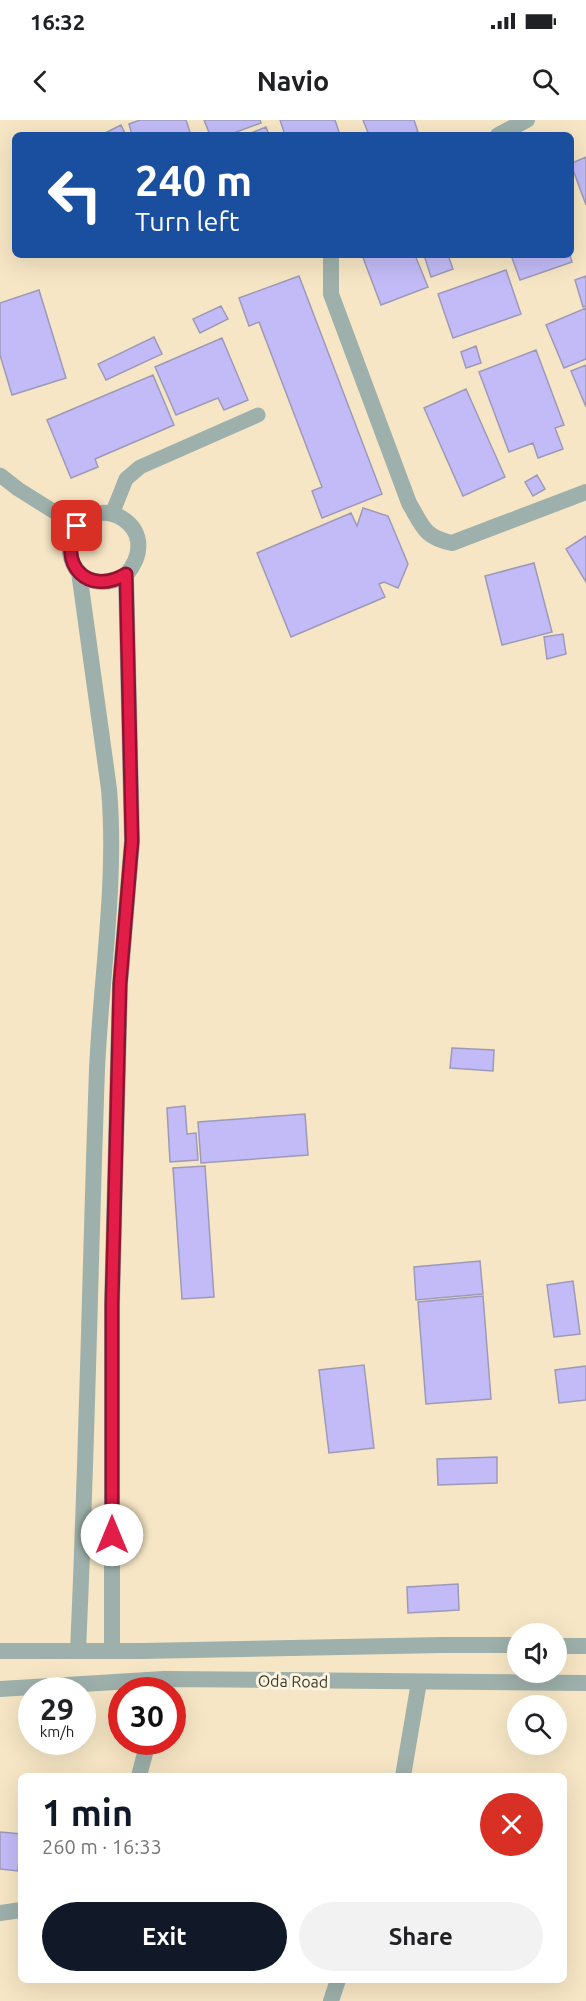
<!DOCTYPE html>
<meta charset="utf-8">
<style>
:root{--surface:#fff;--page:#f2f2f2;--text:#202124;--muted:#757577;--accent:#111827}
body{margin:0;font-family:Ubuntu,sans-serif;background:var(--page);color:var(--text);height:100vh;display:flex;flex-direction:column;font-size:22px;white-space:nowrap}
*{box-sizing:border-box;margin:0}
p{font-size:20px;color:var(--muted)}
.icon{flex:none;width:33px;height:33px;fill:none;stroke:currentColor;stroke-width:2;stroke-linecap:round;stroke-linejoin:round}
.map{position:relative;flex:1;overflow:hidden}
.drawer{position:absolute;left:18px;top:1653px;width:549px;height:210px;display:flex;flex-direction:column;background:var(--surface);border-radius:9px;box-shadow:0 6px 24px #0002}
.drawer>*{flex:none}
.banner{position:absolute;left:12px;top:12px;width:562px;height:126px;border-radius:9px;box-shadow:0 6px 24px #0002;background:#1a4fa0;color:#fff;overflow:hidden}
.buttons{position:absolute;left:507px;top:1503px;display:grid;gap:12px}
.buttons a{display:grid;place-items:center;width:60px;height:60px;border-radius:50%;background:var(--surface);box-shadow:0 6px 24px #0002;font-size:30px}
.speed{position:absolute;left:18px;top:1557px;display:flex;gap:12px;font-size:30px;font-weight:700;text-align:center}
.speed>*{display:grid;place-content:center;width:78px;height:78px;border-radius:50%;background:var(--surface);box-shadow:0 6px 24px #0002;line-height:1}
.speed small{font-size:15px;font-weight:400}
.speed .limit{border:9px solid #d22;background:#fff;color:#111}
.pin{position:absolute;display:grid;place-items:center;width:51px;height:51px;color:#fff;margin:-26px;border-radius:12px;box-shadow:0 3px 9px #0006}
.me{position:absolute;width:66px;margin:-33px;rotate:0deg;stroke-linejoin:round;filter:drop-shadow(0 0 4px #0008)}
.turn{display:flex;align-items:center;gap:21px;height:126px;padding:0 24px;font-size:27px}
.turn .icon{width:78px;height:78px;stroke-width:2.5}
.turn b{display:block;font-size:42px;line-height:51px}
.round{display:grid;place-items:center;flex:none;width:63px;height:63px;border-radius:32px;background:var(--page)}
.summary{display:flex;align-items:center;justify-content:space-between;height:102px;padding:0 24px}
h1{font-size:36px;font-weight:700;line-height:45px;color:var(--accent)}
.primary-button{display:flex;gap:12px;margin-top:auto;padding:12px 24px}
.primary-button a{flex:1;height:69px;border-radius:36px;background:var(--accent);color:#fff;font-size:24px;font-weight:700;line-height:69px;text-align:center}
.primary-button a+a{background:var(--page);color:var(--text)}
.status{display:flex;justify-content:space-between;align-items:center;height:42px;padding:0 30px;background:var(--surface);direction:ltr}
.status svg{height:16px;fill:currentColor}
header{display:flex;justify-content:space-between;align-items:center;height:78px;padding:0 24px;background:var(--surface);font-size:27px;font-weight:700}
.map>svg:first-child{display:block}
.building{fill:#c2bbf7;stroke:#9d9ab9;stroke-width:1.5}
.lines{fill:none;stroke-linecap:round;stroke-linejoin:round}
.service{stroke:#9eb0ab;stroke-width:15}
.minor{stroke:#9eb0ab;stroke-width:16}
.tertiary{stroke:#9eb0ab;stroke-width:16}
.route-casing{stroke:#92132f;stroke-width:15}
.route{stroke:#e11d48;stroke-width:10}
.labels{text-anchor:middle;stroke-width:6;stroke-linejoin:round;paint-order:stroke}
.street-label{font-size:16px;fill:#403a2d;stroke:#fdf4e0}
</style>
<div class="status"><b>16:32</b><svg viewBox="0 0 49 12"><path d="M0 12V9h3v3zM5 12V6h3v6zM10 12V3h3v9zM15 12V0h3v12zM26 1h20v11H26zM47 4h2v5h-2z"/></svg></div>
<header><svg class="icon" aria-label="back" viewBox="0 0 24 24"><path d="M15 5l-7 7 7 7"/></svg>Navio<svg class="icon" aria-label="search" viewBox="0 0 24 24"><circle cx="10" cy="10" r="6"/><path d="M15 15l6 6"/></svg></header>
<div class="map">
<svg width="586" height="1881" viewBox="0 0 586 1881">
<rect width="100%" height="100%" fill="#f6e6c5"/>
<!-- building -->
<path class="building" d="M140 0H186L191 15H132L129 4Z
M204 0H260L261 3 228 15H210Z
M280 0H335L340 15H285Z
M363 0H414L418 12 408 15H369Z
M121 5 126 15H101Z
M266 7 269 15H246Z
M586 37V85L572 47V43Z
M362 135H415L428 167 381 185Z
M424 135H448L453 149 431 157Z
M511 135H570L572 142 520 160Z
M506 150 521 194 453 218 438 174Z
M299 156 382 374 322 398 312 371 322 367 259 202 249 206 239 178Z
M586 156V186L583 187 575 160Z
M39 170 66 258 12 275 0 235V183Z
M221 186 228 199 200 213 193 199Z
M586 188V239L564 248 546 205Z
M154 217 162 234 106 260 98 244Z
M222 218 248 280 224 290 218 278 176 295 155 247Z
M476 226 481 243 466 248 461 232Z
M536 230 564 305 555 308 563 329 538 338 533 323 509 332 479 252Z
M586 245V287L571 251Z
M153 255 174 305 95 339 98 347 71 358 47 300Z
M466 269 505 357 463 376 424 288Z
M537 355 545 369 533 376 525 362Z
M363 388 388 396 408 444 398 468 384 462 379 464 385 477 291 517 257 433 351 393 357 406Z
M586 416V462L566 429Z
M534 443 552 512 502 525 485 456Z
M563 514 566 534 547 539 544 517Z
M452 928 494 930 493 951 450 948Z
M185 986 187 1014 196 1013 198 1040 170 1042 167 988Z
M305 994 308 1035 201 1043 198 1002Z
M205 1046 214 1177 182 1179 173 1048Z
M480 1141 483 1174 416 1180 414 1147Z
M573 1161 580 1214 554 1217 547 1165Z
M483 1176 491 1279 426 1284 418 1182Z
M364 1245 374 1328 329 1333 319 1250Z
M586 1246V1280L559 1283 555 1250Z
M497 1337V1363L438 1365 437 1339Z
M458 1464 459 1490 408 1493 407 1467Z
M0 1712 21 1714 18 1751 0 1749Z"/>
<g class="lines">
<!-- service -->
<path class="service" d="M0 355 18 369 77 406
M112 394 126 359 140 347 258 295"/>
<!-- minor -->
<path class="minor" d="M498 15 527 0
M331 135V174L409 383C423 407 424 417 452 423L586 372
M78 1530C87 1337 90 1144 97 950 101 857 117 763 109 669L79 452
M112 1531V1184L120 864 132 721 126 455C167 406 95 370 75 410 71 417 68 424 70 432 74 463 103 468 126 455
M139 1656 148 1622
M403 1656 419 1562
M0 1793 21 1790
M331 1881 338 1860"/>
<!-- tertiary -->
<path class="tertiary" d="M556 1526H586
M0 1531H141L443 1525H518
M0 1569 164 1559 586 1563"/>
</g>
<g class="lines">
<defs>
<path id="route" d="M77 406C57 444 88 477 126 454L132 721 120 864 112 1184V1415"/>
</defs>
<!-- route casing -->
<use href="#route" class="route-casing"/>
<!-- route -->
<use href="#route" class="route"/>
</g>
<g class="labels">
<!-- street labels -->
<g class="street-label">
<text transform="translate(293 1561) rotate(1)" y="6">Oda Road</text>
</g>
</g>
</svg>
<div class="buttons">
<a><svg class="icon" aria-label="sound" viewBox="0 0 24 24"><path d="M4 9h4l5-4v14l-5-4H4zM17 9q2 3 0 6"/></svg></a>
<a><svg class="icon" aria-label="search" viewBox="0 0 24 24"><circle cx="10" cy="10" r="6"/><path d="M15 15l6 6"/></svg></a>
</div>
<div class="speed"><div>29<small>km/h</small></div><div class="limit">30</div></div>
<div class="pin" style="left:77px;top:406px;background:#d93025"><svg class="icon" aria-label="arrive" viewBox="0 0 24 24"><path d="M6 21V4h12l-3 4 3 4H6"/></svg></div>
<svg class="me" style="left:112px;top:1415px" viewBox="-20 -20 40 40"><circle r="19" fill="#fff"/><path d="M0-13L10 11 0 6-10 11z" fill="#e11d48"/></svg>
<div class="banner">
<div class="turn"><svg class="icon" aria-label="left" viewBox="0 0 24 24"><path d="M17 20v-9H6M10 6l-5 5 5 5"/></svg><div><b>240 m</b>Turn left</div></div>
</div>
<section class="drawer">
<div class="summary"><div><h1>1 min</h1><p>260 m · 16:33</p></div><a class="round" style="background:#d93025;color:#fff"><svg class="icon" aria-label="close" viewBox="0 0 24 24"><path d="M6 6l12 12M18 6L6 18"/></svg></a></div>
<div class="primary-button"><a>Exit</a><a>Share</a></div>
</section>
</div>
